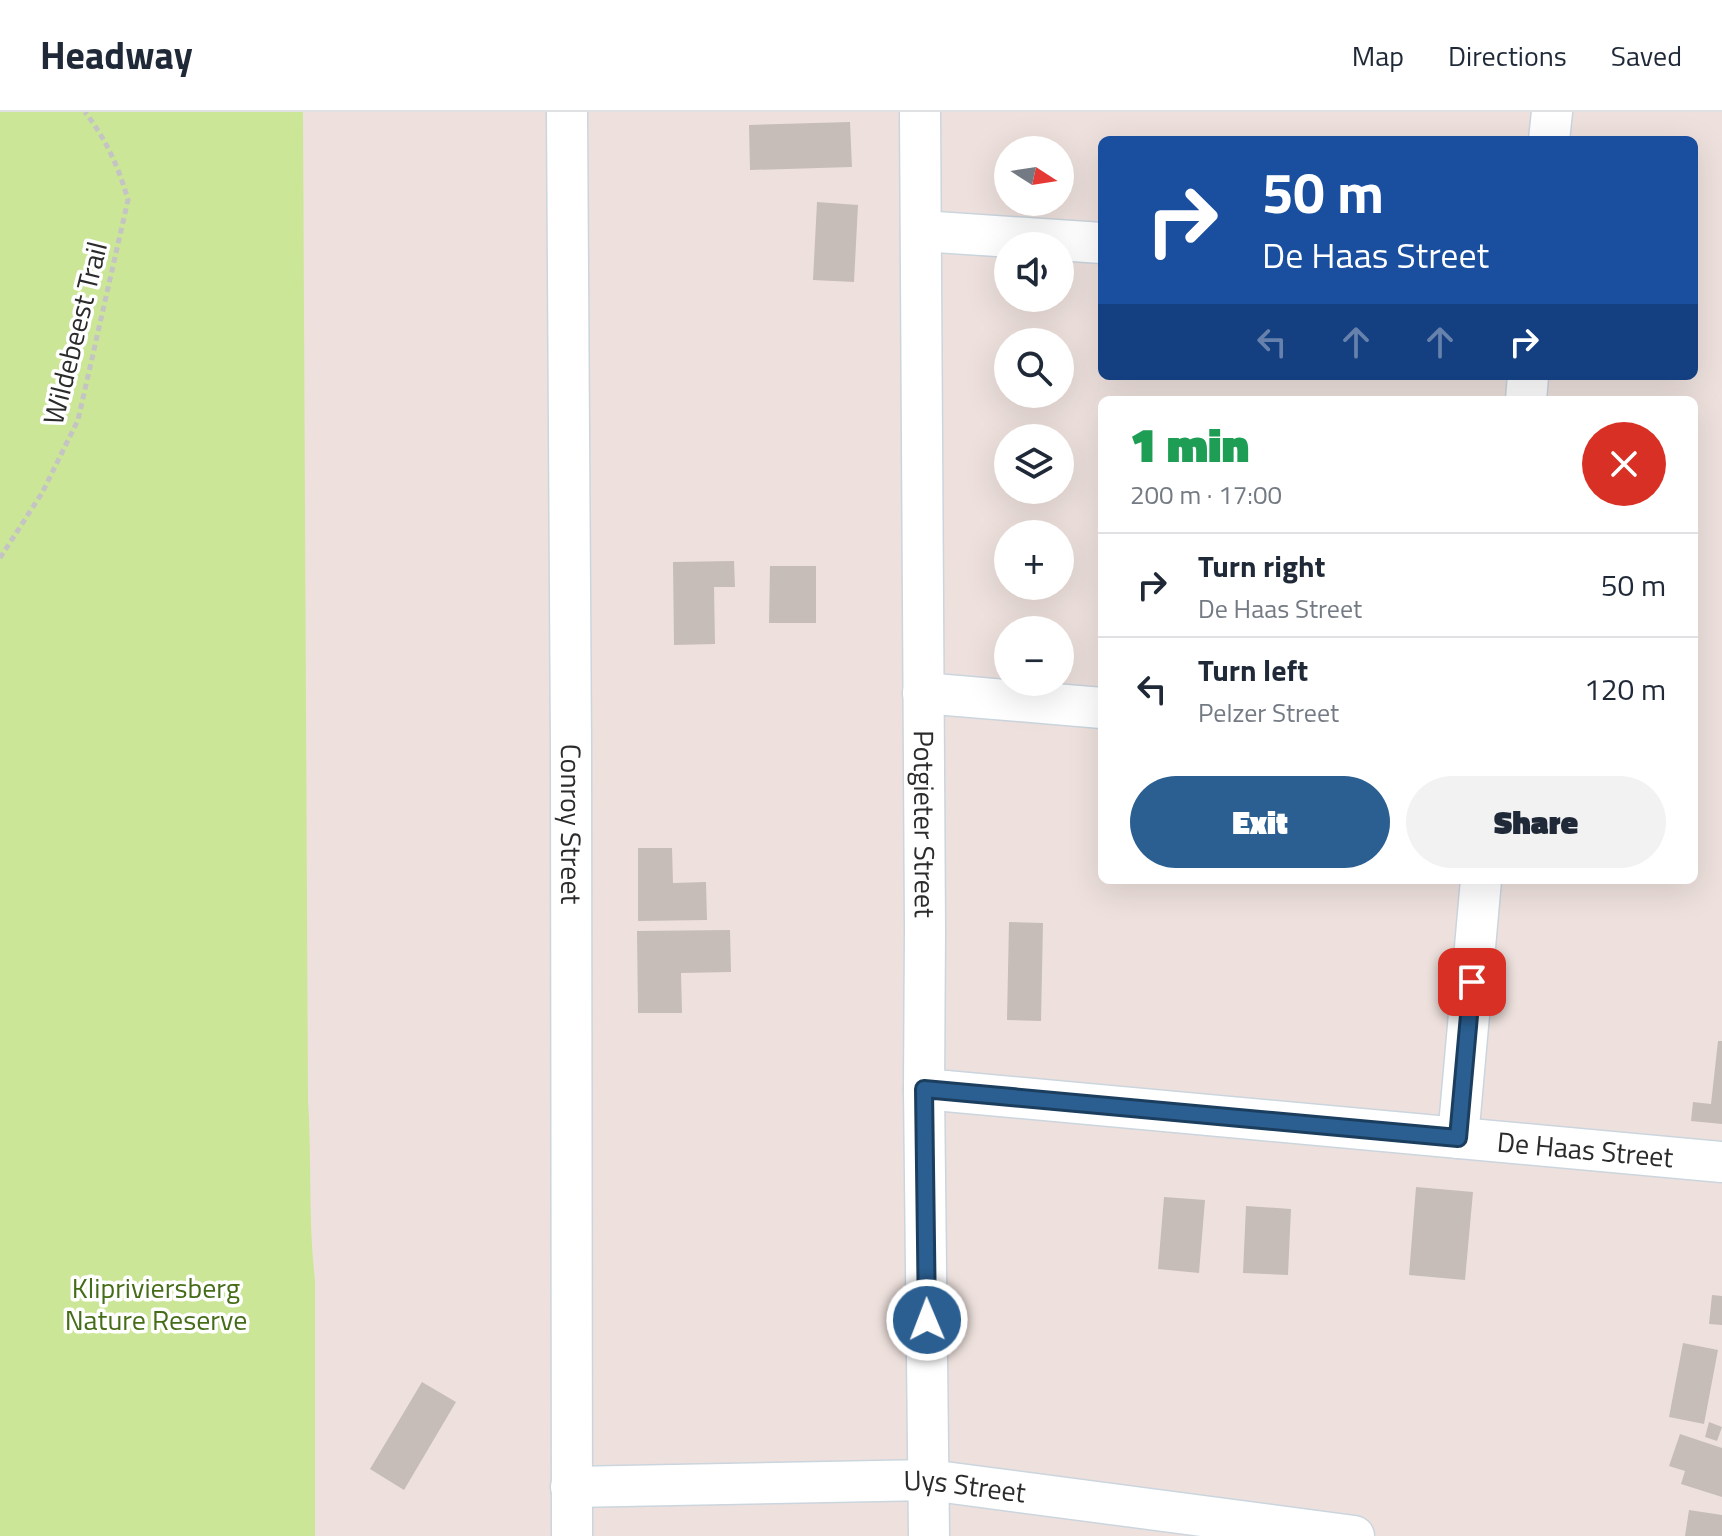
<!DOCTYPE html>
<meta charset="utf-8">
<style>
:root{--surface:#fff;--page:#f2f2f3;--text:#1f2937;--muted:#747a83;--line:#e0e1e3;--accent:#2b5f91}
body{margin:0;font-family:"Titillium Web",sans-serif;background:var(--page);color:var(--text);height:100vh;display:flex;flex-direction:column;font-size:30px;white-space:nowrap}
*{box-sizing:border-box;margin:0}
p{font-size:26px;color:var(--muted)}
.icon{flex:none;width:44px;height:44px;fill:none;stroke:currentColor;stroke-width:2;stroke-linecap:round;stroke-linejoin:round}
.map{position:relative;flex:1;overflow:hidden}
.panel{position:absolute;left:1098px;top:284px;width:600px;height:488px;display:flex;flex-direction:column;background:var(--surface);border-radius:12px;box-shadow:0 8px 32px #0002}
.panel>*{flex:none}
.top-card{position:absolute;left:1098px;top:24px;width:600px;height:244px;border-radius:12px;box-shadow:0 8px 32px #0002;background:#1a4fa0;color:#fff;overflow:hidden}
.needle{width:52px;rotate:102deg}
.tools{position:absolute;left:994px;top:24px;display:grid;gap:16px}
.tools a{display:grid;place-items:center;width:80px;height:80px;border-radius:50%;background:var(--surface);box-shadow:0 8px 32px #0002;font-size:40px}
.pin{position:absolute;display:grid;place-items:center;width:68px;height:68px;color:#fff;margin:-34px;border-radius:16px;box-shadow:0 4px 12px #0006}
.me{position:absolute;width:88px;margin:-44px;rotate:359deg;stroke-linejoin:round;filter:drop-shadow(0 0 6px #0008)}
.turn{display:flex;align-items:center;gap:28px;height:168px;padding:0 32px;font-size:36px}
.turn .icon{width:104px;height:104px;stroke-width:2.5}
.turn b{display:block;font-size:56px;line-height:68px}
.lanes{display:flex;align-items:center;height:76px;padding:0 32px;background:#0003;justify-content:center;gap:40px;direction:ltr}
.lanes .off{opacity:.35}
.round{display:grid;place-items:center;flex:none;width:84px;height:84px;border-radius:42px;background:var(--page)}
.head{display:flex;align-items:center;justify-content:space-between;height:136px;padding:0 32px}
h1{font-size:48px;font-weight:800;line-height:60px;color:#1e9e55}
.primary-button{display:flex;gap:16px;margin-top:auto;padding:16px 32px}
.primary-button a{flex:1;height:92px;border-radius:48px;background:var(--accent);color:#fff;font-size:32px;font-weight:800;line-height:92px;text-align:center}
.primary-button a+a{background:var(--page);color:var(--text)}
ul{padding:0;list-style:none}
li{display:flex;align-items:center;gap:24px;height:104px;padding:0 32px;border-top:2px solid var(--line)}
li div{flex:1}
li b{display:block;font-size:30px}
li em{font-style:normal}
header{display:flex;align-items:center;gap:48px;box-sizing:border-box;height:112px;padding:0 40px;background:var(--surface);border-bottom:2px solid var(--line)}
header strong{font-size:38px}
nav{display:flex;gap:44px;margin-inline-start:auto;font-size:28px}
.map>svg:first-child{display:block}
.green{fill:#cce697}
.building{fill:#c6bdb8}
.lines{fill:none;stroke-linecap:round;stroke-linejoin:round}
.minor-casing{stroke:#cbd5de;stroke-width:43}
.path{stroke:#c4c4c4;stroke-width:5;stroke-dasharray:6 4;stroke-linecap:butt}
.minor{stroke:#fff;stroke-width:40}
.route-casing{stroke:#1c3e5e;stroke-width:20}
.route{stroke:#2b5f91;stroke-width:14}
.labels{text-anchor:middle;stroke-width:7;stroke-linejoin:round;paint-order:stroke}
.street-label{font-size:28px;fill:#2b2b2b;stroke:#fff}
.park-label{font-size:28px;fill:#456c17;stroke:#fff}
</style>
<header>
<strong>Headway</strong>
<nav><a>Map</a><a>Directions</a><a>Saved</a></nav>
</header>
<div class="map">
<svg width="1722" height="1424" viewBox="0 0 1722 1424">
<rect width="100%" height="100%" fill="#eee1dd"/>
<!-- green -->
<path class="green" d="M0 0H303L308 988C312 1048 308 1108 315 1168V1424H0Z"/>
<!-- building -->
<path class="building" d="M850 10 852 55 750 58 749 13Z
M817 90 858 93 854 170 813 168Z
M734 449 735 475H714L715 532 674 533 673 450Z
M770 454H816V511H769Z
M638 736H672L673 771 706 770 707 808 638 809Z
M1009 810 1043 811 1041 909 1007 908Z
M730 818 731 860 681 861 682 901H638L637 819Z
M1718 929H1722V1012L1691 1009 1693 990 1711 992Z
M1416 1075 1473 1080 1465 1168 1409 1163Z
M1164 1085 1205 1088 1199 1161 1158 1157Z
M1246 1094 1291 1097 1288 1163 1243 1161Z
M1712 1183 1722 1184V1213L1709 1212Z
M1683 1231 1718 1238 1704 1312 1669 1305Z
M422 1270 456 1290 404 1378 370 1357Z
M1709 1310 1722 1315 1717 1329 1705 1325Z
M1680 1322 1722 1336V1385L1681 1372 1685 1359 1669 1354Z
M1689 1398 1722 1403V1424H1685Z"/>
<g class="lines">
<defs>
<g id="minor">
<path id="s1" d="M567 0 571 637 572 1424"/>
<path id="s2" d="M920 0 925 819 924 977 929 1424"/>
<path d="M1549 28 1552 0"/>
<path d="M921 119 1102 131"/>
<path d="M1526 288 1528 264"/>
<path d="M923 581 1102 596"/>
<path id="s3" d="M924 977 1722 1050"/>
<path d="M1458 1026 1481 768"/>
<path id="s4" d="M571 1375 929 1368 1354 1424"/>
</g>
</defs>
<!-- minor casing -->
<use href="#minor" class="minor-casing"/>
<!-- path -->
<path class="path" d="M0 446 42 381 78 308 128 88C119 56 106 27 85 0"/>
<!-- minor -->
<use href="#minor" class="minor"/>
</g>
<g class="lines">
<defs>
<path id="route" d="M927 1208 924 977 1458 1026 1472 870"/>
</defs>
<!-- route casing -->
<use href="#route" class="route-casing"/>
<!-- route -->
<use href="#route" class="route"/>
</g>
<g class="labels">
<!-- street labels -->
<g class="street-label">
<text transform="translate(75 221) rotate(-76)" y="10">Wildebeest Trail</text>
<text dy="10" stroke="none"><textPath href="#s1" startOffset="712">Conroy Street</textPath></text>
<text dy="10" stroke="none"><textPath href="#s2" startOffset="712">Potgieter Street</textPath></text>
<text dy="10" stroke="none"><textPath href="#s3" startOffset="664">De Haas Street</textPath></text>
<text dy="10" stroke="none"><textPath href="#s4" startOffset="394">Uys Street</textPath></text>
</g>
<!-- park labels -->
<g class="park-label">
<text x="156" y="1186">Klipriviersberg<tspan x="156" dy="32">Nature Reserve</tspan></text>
</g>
</g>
</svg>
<div class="tools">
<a><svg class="needle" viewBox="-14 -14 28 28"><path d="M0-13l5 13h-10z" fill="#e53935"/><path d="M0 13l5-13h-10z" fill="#747a83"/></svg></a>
<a><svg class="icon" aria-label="sound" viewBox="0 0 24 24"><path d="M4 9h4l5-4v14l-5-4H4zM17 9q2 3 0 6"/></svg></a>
<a><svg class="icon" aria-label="search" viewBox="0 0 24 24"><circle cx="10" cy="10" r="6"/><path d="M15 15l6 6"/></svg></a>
<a><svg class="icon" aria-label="layers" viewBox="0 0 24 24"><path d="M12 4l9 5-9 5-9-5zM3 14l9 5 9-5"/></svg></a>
<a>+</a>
<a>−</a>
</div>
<div class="pin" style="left:1472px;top:870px;background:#d93025"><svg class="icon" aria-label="arrive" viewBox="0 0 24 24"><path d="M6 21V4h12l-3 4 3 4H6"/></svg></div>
<svg class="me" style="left:927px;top:1208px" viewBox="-20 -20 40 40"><circle r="17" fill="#2b5f91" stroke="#fff" stroke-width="3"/><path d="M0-11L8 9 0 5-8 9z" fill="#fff"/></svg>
<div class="top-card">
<div class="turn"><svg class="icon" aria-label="right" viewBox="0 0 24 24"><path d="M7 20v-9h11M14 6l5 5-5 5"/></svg><div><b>50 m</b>De Haas Street</div></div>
<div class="lanes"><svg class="icon off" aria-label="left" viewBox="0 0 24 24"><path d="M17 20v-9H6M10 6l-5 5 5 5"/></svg><svg class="icon off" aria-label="ahead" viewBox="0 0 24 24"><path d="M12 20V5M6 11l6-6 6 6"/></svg><svg class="icon off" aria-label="ahead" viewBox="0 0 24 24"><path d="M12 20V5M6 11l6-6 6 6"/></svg><svg class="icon" aria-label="right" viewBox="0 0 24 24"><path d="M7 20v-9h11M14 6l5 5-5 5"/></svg></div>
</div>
<section class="panel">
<div class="head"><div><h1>1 min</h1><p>200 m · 17:00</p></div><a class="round" style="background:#d93025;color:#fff"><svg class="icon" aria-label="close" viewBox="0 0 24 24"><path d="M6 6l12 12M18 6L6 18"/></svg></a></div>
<ul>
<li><svg class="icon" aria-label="right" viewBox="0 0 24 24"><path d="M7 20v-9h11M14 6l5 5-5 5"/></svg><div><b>Turn right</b><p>De Haas Street</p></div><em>50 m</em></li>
<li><svg class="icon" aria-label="left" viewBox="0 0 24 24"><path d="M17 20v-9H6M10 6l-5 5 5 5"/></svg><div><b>Turn left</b><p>Pelzer Street</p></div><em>120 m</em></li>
</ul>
<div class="primary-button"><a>Exit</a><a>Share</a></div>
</section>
</div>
